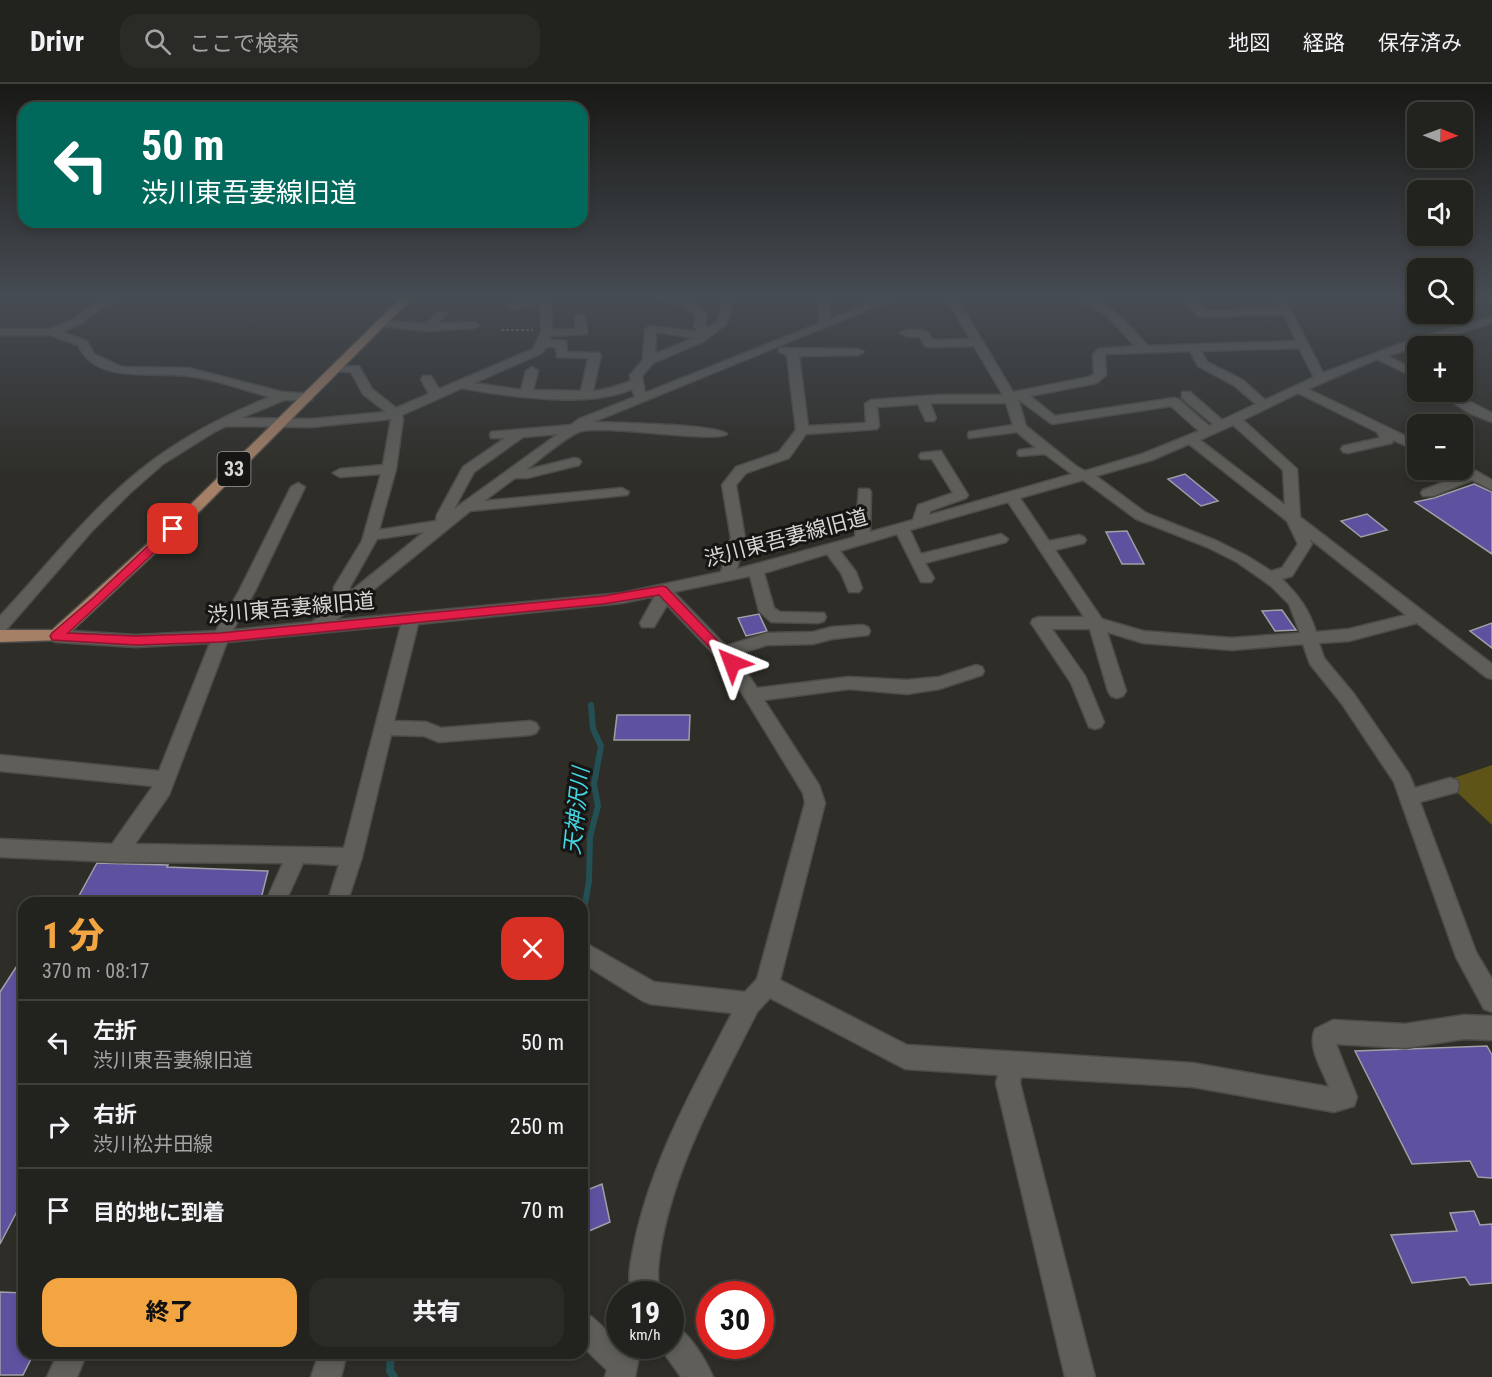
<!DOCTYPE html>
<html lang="ja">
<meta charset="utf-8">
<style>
:root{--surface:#22221e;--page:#2a2a27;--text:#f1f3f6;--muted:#a2a4a4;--line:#3f3f3c;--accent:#f2a540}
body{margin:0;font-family:"Roboto Condensed","Noto Sans JP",sans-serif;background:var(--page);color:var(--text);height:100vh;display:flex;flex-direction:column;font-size:22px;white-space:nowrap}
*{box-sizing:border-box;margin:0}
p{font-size:20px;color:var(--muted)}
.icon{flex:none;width:33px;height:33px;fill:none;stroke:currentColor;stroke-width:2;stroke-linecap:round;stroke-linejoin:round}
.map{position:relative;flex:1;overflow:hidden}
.sheet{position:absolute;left:18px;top:813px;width:570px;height:462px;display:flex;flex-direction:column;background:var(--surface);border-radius:18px;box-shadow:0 3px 9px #0003,0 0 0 2px var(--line)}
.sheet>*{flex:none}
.top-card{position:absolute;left:18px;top:18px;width:570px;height:126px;border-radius:18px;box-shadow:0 3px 9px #0003,0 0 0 2px var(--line);background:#00695c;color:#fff;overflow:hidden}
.needle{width:39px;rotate:91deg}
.buttons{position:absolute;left:1407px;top:18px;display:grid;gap:12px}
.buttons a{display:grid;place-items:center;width:66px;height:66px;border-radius:12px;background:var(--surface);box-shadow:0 3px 9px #0003,0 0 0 2px var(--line);font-size:30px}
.speed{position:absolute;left:606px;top:1197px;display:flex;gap:12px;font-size:30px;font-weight:700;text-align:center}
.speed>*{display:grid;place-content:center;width:78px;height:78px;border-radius:50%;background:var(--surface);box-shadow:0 3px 9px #0003,0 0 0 2px var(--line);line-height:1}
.speed small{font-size:15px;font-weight:400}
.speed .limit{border:9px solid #d22;background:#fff;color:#111}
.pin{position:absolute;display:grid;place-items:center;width:51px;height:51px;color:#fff;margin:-26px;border-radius:12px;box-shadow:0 3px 9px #0006}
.me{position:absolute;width:66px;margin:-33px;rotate:316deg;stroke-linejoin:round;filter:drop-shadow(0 0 4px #0008)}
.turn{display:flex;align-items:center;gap:21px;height:126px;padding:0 24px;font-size:27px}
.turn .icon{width:78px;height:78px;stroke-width:2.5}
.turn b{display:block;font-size:42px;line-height:51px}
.round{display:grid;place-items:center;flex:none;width:63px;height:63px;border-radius:18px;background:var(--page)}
.summary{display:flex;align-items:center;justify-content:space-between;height:102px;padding:0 24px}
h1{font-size:36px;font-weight:800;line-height:45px;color:var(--accent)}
.primary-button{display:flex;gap:12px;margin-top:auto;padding:12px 24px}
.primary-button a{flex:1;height:69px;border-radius:18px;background:var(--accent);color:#111;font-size:24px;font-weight:800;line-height:69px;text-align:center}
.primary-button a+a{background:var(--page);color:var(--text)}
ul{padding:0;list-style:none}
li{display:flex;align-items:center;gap:18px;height:84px;padding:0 24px;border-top:2px solid var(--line)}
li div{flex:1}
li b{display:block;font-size:22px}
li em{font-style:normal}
header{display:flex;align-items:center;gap:36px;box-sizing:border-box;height:84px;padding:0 30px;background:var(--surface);border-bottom:2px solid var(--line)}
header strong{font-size:28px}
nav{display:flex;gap:33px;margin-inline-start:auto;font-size:21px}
.search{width:420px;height:54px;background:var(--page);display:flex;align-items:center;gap:15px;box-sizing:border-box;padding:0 21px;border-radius:18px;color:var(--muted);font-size:22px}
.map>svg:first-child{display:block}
.green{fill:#5e5418}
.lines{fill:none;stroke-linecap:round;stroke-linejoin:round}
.stream-far1{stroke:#235054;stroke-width:6}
.stream{stroke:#235054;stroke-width:8}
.building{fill:#5e51a0;stroke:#9f9fa5;stroke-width:1.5}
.minor-casing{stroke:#4c4b48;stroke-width:3}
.major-casing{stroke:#4c4b48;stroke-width:3}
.path{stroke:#898884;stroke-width:2;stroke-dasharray:3 2;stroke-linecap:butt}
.minor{fill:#5f5e59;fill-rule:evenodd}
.major{fill:#a57f66;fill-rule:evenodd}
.route{fill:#e11d48;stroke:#92132f;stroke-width:1.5}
.labels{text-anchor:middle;stroke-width:6;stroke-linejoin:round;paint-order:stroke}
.shield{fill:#161513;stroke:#9e9d9a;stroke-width:1.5}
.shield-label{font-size:20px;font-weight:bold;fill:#d8d7d4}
.street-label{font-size:21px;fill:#d8d7d4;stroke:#161513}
.water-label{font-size:22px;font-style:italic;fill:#41d6e2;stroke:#161513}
</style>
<header>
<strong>Drivr</strong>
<div class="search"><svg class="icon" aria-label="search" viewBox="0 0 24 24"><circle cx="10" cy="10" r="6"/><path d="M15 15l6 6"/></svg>ここで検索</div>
<nav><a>地図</a><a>経路</a><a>保存済み</a></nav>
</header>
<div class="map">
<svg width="1492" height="1293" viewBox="0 0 1492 1293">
<rect width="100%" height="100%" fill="#2e2d28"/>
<!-- green -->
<path class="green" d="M1492 681V741L1445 697Z"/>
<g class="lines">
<!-- stream-far1 -->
<path class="stream-far1" d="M582 838 589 797 590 753 598 722 594 700 601 662 593 645 591 621"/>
<!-- stream -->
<path class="stream" d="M391 1269 390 1287 394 1293"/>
</g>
<!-- building -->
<path class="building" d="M1185 390 1218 417 1201 422 1168 395Z
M1474 400 1492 408V470L1415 418 1434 414Z
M1367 430 1387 446 1361 453 1341 437Z
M1127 447 1144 480H1122L1106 448Z
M1282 526 1296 546 1275 547 1262 527Z
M759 530 767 547 746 552 738 534Z
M1492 539V564L1470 547Z
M617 631H690L689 656H614Z
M97 779 168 781 167 783 268 787 260 819H75Z
M24 871V1114L0 1160V908Z
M1487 962 1492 971V1094L1478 1093 1470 1077 1412 1080 1355 967Z
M602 1100 610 1138 582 1150V1108Z
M1474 1127 1480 1141 1492 1140V1199L1470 1201 1465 1193 1412 1199 1391 1151 1457 1147 1450 1129Z
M0 1208 24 1209V1269H34L23 1291H0Z"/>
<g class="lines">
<defs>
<path id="minor" d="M105 213H118L80 240 62 248 87 257 94 270 122 283 189 284 282 308 312 310V316H284L241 334 311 335 386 328 363 310 351 288 333 287V283L359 282 372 305 396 324 429 310 421 295 423 292H431L439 305 533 265 541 249V215C533 223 517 228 508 221L531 213H551L552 246 576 245 575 233 576 231H584L588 248 586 250 551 252 549 256 566 257 567 268 599 269 601 271 593 307C607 306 618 302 631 297L630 291 643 276 645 246 650 242 699 248 694 243 696 230 677 219 651 213C672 213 691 212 706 229V242L708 244 718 237 723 213H733L727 240 702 258 653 279 642 292 645 309 820 239 817 213H827L831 235 884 213H899L593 338C614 339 716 340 727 350 718 359 606 341 582 347 570 349 538 377 526 386L574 374 579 375 581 378 579 381 527 394H515L484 417 622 404 629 408 627 411 470 427 336 536 622 509 721 488 731 454 722 401 736 383 779 368 796 346 787 271 779 268V264L858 265 864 268 858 271 799 272 808 342 866 339 865 320 871 316 940 311H1003L974 262 929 263 925 262 920 253 906 252 900 249C906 243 920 246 928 248L933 256 970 255 946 213H956L1013 308 1089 293 1094 290 1093 271 1098 265 1135 262 1107 232 1077 213C1108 213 1128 241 1148 262L1296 257 1284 230 1202 233 1198 232 1181 213H1192L1205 227 1280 224 1274 213H1284L1323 289 1416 254 1492 233V239L1387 272 1418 287V295L1377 275 1308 305 1418 358V367L1393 356 1392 359 1348 369 1343 368 1341 365 1343 362 1380 354 1377 348 1298 309 1243 336 1297 385 1300 433 1492 580V595L1486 593 1417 539 1349 557 1319 559 1324 574 1354 610 1409 690 1415 704 1450 694 1457 696 1459 702 1457 708 1420 718 1476 868 1492 895V928L1484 925 1456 873 1394 698 1342 620 1310 580 1303 560 1232 566 1143 559 1107 548 1126 607 1123 612 1117 614 1111 612 1108 607 1090 545H1052L1085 592 1104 638 1101 643 1095 645 1089 643 1071 599 1031 539 1033 535 1039 533H1084L1008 418 910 446 921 470 1001 450 1008 455 1006 458 925 479 934 494 931 498H921L897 450 840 467 856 488 862 504 859 508H849L841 489 827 470 764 489 774 524 780 528 824 529 826 533 824 537 818 539 771 538 759 527 750 492 674 508 726 562 767 549 813 548 832 543 862 541 868 543 870 547 868 551 832 555 813 560 767 561 735 571 757 604 849 593 907 596 939 593 976 581 982 583 984 587 982 591 939 605 907 610 849 605 764 616 819 701 825 719 780 896 907 961 1193 979 1329 1003C1322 985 1307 963 1315 945L1333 936 1405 940 1464 931 1492 932V956L1464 955 1405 964 1336 960 1357 1013 1354 1022 1334 1028 1193 1003 1021 993 1020 999 1095 1293H1065L996 999 998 991 905 985 770 914 757 928C720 1002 678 1074 662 1156 659 1175 655 1192 661 1210H633C626 1194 631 1178 634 1161 651 1078 693 1004 732 929L651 920 643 917 582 879V857L654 898 745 908 757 895 805 719 803 709 726 583 667 521 654 543H642L640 539 655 512 622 519 418 540 394 637 426 638 441 644 530 637 536 639 539 644 536 649 530 651 439 658 424 652 391 651 362 773 347 819H327L339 781 303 779 285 819H265L283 779 117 778 0 773V755L112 760 153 702 0 687V671L159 687 210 559 136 563 56 558 50 556 48 552 50 548 56 546 136 551 216 547 239 507 291 403 298 399 305 403 255 507 233 546 312 538 334 521V503L362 457 381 390 340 393 333 389 340 385 383 381 391 335 311 343 226 342 214 348 163 380 129 410 92 447 6 546 0 548V532C46 483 87 429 139 387 178 355 223 332 270 313 243 306 216 295 188 292 153 287 96 301 78 261L50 251H0V245H50L72 236ZM656 248 694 254 655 270ZM546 263H556L557 273 588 274 581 307 533 306 538 287 532 283 526 287 521 306 474 299 542 269ZM1299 264 1314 293 1265 316 1243 296 1207 278 1201 267ZM1190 267 1198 282 1235 302 1256 320 1222 336 1190 308H1182V314L1213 340 1209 342 1178 315 1174 314 1055 332 1030 312 1097 299 1106 291 1105 270ZM462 304C510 313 588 324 632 305L635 313 579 335 571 341 491 348 490 351 491 354H505L463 383 437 431 436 437 379 446 396 385 403 335 402 331ZM1018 315 1052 340 1171 322 1199 347 1142 370 1085 387 1076 382 1026 342ZM930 319H1006L1013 341 969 348 968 351 969 354 1017 348 1036 364 1019 366 1017 369 1019 372 1045 370 1072 390 929 431 930 427 966 414 968 411 941 367 921 369 919 372 921 375H932L953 409 918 421 913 436 870 448 871 408 869 405H859L855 453 737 485 745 454 736 401 746 389 789 374 806 350 877 345 879 342 877 323 918 320 926 337H934L936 334ZM1233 341 1283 386 1285 421 1200 356ZM558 350 461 420 454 425 474 388 523 353ZM1189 360 1287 437 1298 460 1282 484 1271 487 1247 472 1217 457 1146 429 1096 392 1152 376ZM1083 396 1136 435 1207 463 1237 478 1271 502 1289 520 1300 549 1232 554 1143 547 1102 535 1055 466 1084 459 1086 456 1084 453 1079 451 1049 457 1020 414ZM424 448 350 508V503L377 455ZM1310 455 1406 531 1349 545 1316 548C1309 525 1298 511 1282 495L1292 492 1312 460ZM401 541 344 764 135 760 169 711 227 558Z
M441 227 446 230 438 240 475 238 480 241 475 244 428 247 381 242 376 239 381 236 425 240Z
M1437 308H1451L1492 329V338L1469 329Z
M1462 382 1469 383 1492 396V406L1472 396 1433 412H1423L1421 409 1423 406 1462 391 1457 386H1462Z
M582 1229 592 1233 616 1255 620 1251V1262H641L635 1293H605L607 1286 582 1262Z
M670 1239C689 1247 705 1275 713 1293H681L659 1262H670Z
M58 1269H87L77 1293H47Z
M319 1269H347L341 1293H311Z"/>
<path id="major" d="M402 213H413L196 431 62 556 0 558V546H52L186 425Z"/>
</defs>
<!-- minor casing -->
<use href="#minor" class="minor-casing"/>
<!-- major casing -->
<use href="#major" class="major-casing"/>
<!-- path -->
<path class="path" d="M501 246H533"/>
<!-- minor -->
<use href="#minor" class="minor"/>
<!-- major -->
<use href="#major" class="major"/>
</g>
<!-- sky -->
<linearGradient id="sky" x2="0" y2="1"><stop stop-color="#191916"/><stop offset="0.54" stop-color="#464c53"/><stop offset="1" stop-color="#464c53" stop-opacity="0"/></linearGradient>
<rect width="1492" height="394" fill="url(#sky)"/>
<!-- route -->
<path class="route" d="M173 441 177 442V447L68 549 136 552 221 549 603 512 662 502 666 503 739 579 737 582H728L659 511 603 520 221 558 136 561 52 556 50 552 52 549 93 514 169 442Z"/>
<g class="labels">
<!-- shield labels -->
<rect class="shield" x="217.5" y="368" width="33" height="34" rx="4.5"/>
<g class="shield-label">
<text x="234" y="392">33</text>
</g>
<!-- street labels -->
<g class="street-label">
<text transform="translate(786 454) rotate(-15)" y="7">渋川東吾妻線旧道</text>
<text transform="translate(291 524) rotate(-5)" y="7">渋川東吾妻線旧道</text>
</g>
<!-- water labels -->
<g class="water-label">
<text transform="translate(576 727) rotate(-84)" y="8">天神沢川</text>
</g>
</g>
</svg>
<div class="buttons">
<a><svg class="needle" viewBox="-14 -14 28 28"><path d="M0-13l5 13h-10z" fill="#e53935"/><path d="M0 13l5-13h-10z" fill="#a2a4a4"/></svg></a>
<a><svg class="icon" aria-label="sound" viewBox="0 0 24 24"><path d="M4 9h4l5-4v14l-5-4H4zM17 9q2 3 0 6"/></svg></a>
<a><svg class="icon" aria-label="search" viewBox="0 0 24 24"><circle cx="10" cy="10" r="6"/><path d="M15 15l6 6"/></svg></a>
<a>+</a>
<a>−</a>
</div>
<div class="speed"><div>19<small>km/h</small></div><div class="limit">30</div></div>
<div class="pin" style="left:173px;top:445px;background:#d93025"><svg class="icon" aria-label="arrive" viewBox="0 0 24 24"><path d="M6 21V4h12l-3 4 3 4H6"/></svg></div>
<svg class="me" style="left:732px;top:579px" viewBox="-20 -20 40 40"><path d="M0-17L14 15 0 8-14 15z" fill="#e11d48" stroke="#fff" stroke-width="4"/></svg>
<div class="top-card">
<div class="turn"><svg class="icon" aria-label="left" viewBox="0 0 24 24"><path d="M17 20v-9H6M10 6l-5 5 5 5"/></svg><div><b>50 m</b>渋川東吾妻線旧道</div></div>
</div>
<section class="sheet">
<div class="summary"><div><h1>1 分</h1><p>370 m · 08:17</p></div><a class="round" style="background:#d93025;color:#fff"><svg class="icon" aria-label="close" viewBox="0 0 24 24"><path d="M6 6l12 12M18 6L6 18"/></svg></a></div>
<ul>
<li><svg class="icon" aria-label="left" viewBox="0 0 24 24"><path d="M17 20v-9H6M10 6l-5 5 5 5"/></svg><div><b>左折</b><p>渋川東吾妻線旧道</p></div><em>50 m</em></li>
<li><svg class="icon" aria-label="right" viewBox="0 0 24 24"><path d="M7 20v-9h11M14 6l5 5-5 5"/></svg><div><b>右折</b><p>渋川松井田線</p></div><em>250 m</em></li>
<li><svg class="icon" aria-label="arrive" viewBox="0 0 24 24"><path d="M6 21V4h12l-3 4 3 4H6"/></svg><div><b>目的地に到着</b></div><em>70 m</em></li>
</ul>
<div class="primary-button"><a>終了</a><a>共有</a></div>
</section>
</div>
